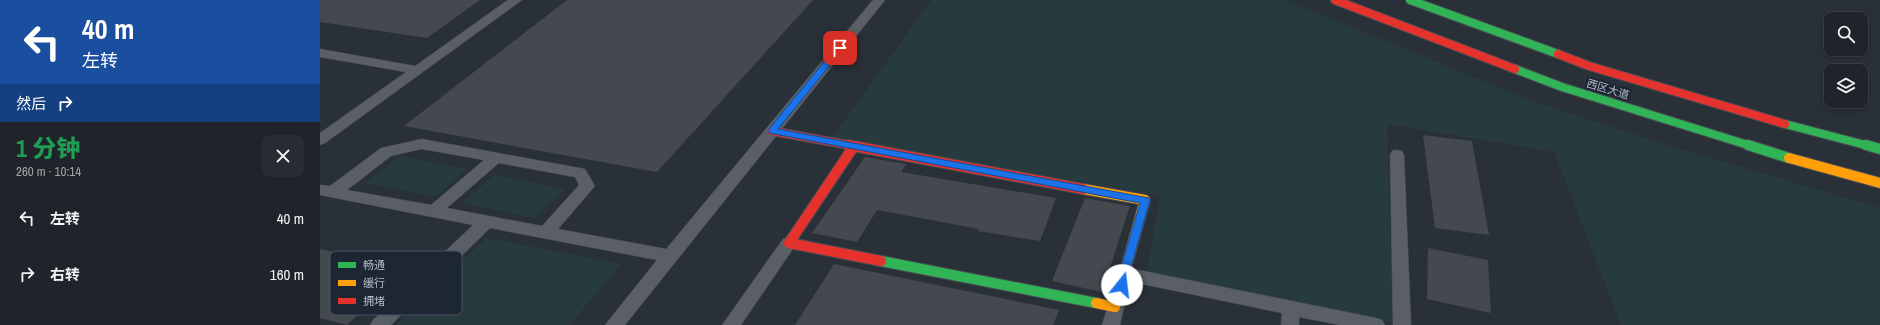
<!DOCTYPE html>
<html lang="zh">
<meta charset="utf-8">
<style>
:root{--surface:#20242a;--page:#282c32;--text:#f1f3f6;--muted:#a2a4a8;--line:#3d4147}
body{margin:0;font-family:"Archivo Narrow","Noto Sans SC",sans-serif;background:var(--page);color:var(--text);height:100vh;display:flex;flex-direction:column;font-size:15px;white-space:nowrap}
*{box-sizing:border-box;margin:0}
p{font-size:13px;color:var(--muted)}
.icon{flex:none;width:22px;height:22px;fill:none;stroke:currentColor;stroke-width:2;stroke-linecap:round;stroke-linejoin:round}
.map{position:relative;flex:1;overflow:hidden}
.drawer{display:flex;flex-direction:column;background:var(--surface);width:320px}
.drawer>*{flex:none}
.banner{background:#1a4fa0;color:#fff;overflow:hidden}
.fabs{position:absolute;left:1504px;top:12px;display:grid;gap:8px}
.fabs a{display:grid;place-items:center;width:44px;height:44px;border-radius:8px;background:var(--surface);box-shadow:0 2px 6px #0003,0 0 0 1px var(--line);font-size:20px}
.pin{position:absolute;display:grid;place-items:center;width:34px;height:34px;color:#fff;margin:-17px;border-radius:8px;box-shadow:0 2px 6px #0006}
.me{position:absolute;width:44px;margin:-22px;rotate:16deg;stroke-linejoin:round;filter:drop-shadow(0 0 3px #0008)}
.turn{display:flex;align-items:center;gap:14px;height:84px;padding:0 16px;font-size:18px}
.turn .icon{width:52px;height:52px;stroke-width:2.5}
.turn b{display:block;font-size:28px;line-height:34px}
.then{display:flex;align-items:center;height:38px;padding:0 16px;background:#0003;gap:8px;font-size:15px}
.round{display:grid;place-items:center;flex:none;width:42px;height:42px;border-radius:8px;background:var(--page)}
.summary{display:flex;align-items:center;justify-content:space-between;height:68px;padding:0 16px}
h1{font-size:24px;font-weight:800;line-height:30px;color:#1e9e55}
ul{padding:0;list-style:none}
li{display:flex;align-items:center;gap:12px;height:56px;padding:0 16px}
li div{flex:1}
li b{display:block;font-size:15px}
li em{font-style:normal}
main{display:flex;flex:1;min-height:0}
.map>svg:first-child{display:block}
.green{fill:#273a3e}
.building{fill:#444950}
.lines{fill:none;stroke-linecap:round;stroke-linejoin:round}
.street-casing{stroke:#484c53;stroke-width:1}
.fast-far1-casing{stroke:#484c53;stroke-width:10}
.fast-casing{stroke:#484c53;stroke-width:12}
.slow-casing{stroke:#484c53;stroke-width:12}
.jam-far1-casing{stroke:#484c53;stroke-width:10}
.jam-casing{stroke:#484c53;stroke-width:12}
.street{fill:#5a5e66;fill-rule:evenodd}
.fast-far1{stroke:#30b455;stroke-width:8}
.fast{stroke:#30b455;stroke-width:10}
.slow{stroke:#ff9f0a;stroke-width:10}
.jam-far1{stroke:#e5322d;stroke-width:8}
.jam{stroke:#e5322d;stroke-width:10}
.route{fill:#1a73e8;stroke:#114b97}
.labels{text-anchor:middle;stroke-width:4;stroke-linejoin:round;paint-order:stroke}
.street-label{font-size:11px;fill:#b4bcc9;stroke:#1d2633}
.key{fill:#1d2633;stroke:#4a5360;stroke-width:1}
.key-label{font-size:11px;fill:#b4bcc9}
</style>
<main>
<section class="drawer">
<div class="banner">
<div class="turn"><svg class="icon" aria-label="left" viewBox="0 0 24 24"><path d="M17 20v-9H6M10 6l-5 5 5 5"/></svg><div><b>40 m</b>左转</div></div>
<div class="then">然后<svg class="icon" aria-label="right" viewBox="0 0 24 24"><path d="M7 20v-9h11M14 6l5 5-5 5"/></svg></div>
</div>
<div class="summary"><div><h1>1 分钟</h1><p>260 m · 10:14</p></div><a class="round"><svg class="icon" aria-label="close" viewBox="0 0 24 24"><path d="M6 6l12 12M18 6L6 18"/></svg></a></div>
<ul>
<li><svg class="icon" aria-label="left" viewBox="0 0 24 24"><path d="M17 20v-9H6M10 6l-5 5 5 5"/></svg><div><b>左转</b></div><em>40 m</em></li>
<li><svg class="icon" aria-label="right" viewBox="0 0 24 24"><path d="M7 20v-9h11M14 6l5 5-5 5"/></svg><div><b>右转</b></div><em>160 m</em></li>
</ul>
</section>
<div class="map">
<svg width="1560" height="325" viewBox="0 0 1560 325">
<rect width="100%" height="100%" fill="#2a3038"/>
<!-- green -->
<path class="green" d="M611 0H965L1215 102 1351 146 1560 208V325H1301L1234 152 1067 124 1073 323 826 275 840 196 512 138Z
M79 156 147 169 115 197 45 183Z
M174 175 245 189 215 218 142 203Z
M166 238 301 264 250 325H76Z"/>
<!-- building -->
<path class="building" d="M0 0H160L107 38 0 22Z
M247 0H493L337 172 84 126Z
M1103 135 1152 141 1169 235 1115 228Z
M545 157 586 164 581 172 736 198 720 241 658 231 659 229 557 210 537 242 492 233Z
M765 198 810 206 782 292 732 281Z
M1108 248 1168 260 1171 313 1107 299Z
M0 249 88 268 27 325 0 318Z
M514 264 739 310 733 325H475Z"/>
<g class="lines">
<defs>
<path id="street" d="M188 0H202L5 143 0 145V133L86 72 0 57V49L95 66Z
M553 0H565L305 325H285L337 260 170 228 71 325H50L53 320 153 225 0 195V185L10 186 61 148 102 139 265 169 275 186 238 229 346 249ZM102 149 164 160 111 205 27 190 71 156ZM179 163 255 177 259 185 222 226 127 208Z
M1077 150 1082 151 1084 155 1091 325H1073L1070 155 1072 151Z
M469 237 475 239 477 243 421 325H402L463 239Z
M804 267 1056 318 1062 320 1065 325H1020L979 317V325H961L962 313 798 279 795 274 798 269Z
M795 300 801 302 804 307 800 325H782L789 302Z"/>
<path id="fast-far1" d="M1090 0 1238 54
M1195 69 1242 87 1431 146
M1465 124 1549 146"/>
<path id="fast" d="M1428 145 1469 158
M1546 145 1560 149
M561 261 776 303"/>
<path id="slow" d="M1469 158 1560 183
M763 189 825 200 795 307 776 303"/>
<path id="jam-far1" d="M1015 0 1195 69
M1238 54 1269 66 1465 124
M452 131 534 146"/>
<path id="jam" d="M528 145 763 189
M534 146 469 243 561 261"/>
</defs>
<!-- street casing -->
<use href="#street" class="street-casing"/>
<!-- fast-far1 casing -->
<use href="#fast-far1" class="fast-far1-casing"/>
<!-- fast casing -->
<use href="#fast" class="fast-casing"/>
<!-- slow casing -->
<use href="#slow" class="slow-casing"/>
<!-- jam-far1 casing -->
<use href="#jam-far1" class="jam-far1-casing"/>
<!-- jam casing -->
<use href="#jam" class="jam-casing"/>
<!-- street -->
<use href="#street" class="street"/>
<!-- fast-far1 -->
<use href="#fast-far1" class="fast-far1"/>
<!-- fast -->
<use href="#fast" class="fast"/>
<!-- slow -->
<use href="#slow" class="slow"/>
<!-- jam-far1 -->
<use href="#jam-far1" class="jam-far1"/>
<!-- jam -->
<use href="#jam" class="jam"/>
</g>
<!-- route -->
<path class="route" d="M520 45 523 46V49L458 129 829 198 830 200 805 288H798L796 285 820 203 449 133V129L517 46Z"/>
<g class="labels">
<!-- street labels -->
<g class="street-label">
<text transform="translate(1288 89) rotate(17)" y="4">西区大道</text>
</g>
</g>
<!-- legend -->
<rect x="10" y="251" width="132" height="64" rx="6" class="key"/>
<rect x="18" y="262" width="18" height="6" fill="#30b455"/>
<rect x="18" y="280" width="18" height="6" fill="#ff9f0a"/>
<rect x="18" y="298" width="18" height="6" fill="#e5322d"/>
<g class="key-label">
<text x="43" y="269">畅通</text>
<text x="43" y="287">缓行</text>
<text x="43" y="305">拥堵</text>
</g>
</svg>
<div class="fabs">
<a><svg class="icon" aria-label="search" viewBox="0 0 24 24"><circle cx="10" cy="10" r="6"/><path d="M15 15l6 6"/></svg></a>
<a><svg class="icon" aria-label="layers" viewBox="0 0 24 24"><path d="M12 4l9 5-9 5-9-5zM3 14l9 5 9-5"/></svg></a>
</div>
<div class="pin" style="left:520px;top:48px;background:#d93025"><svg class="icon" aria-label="arrive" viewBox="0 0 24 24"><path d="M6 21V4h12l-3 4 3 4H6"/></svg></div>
<svg class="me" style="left:802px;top:285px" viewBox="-20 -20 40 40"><circle r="19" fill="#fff"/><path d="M0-13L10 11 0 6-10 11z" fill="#1a73e8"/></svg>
</div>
</main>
